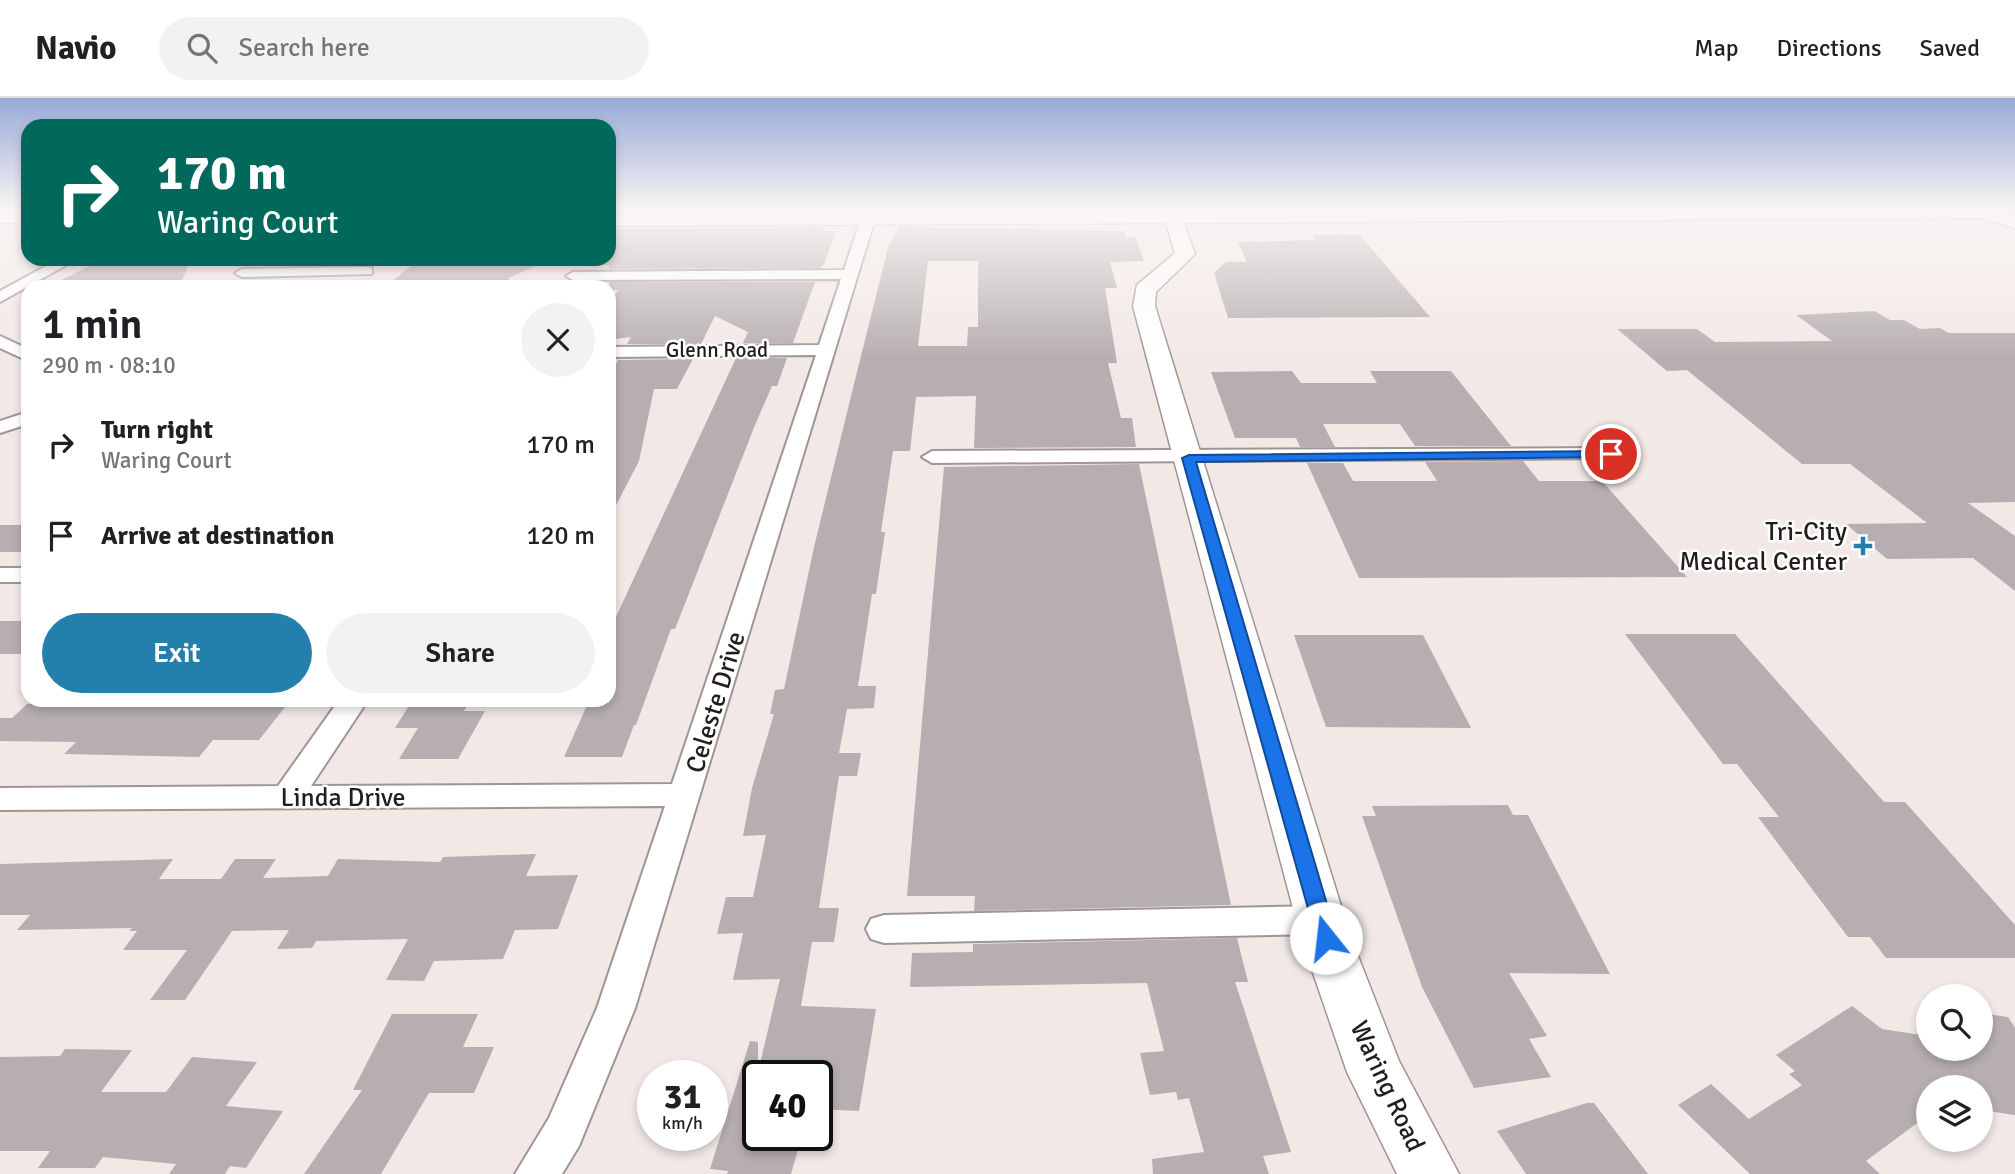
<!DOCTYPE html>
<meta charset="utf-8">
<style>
:root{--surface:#fff;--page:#f2f2f2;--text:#202124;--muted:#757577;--line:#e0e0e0;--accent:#2380ad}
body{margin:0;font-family:Signika,sans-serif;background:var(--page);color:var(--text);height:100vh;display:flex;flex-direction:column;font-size:26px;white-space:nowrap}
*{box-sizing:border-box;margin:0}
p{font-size:23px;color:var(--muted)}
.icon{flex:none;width:38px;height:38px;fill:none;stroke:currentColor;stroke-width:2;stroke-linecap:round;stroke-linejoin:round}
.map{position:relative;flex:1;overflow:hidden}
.sheet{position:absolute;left:21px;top:182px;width:595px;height:427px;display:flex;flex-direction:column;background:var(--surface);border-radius:21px;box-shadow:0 4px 10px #0003}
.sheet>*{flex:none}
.top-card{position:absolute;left:21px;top:21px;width:595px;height:147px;border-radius:21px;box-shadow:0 4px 10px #0003;background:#00695c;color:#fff;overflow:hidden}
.tools{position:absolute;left:1916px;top:886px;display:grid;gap:14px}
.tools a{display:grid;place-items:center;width:77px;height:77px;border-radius:50%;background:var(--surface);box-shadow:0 4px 10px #0003;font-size:35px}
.speed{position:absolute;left:637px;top:962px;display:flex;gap:14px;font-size:35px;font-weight:700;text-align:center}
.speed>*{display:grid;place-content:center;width:91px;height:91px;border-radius:50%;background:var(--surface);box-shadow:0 4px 10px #0003;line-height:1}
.speed small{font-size:18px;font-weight:400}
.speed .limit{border:4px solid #111;border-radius:10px;background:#fff;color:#111}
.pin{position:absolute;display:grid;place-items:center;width:60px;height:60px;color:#fff;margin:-30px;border:4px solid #fff;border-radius:50%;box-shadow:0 2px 7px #0007}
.me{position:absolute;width:77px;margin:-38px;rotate:344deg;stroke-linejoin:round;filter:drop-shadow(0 0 5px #0008)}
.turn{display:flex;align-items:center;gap:24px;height:147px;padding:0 21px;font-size:32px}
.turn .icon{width:91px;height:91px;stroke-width:2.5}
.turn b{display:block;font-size:49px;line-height:60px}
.round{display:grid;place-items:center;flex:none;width:74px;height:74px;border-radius:37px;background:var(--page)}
.overview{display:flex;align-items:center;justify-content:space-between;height:119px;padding:0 21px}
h1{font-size:42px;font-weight:600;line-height:52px}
.cta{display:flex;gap:14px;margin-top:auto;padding:14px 21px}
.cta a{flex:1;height:80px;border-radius:42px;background:var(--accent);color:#fff;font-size:28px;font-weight:600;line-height:80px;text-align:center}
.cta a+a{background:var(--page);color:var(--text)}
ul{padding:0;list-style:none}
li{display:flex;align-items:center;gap:21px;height:91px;padding:0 21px}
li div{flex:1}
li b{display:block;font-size:26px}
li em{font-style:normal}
header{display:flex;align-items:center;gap:42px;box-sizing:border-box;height:98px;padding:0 35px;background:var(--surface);border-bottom:2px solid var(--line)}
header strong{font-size:33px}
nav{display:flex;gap:38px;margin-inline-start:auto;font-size:24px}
.search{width:490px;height:63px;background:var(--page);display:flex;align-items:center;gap:18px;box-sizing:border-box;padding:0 24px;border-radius:38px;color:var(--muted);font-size:26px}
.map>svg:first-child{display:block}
.building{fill:#b6aeb0;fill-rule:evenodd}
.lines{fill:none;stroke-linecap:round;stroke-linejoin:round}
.street-casing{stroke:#9f9694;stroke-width:4}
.secondary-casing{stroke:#9f9694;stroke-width:3}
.street{fill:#fff;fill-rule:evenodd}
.secondary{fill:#fff;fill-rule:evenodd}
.route{fill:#1a73e8;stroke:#114b97;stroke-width:2}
.poi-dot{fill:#2380ad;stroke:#fff;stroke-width:2.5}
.labels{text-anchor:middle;stroke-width:5;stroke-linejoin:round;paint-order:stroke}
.far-street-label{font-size:21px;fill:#211e1d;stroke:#fff}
.poi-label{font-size:26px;fill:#211e1d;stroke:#fff;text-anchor:end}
.street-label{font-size:26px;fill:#211e1d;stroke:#fff}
</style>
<header>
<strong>Navio</strong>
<div class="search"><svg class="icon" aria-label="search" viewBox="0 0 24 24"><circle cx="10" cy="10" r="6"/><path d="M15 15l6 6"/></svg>Search here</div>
<nav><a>Map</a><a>Directions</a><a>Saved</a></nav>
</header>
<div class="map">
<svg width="2015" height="1076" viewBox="0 0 2015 1076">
<rect width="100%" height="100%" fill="#f2e9e7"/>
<!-- building -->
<path class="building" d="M632 111H831L630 113Z
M824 129 822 133H836L824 166 819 170 609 171V167H586L591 161H609V139L616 131Z
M899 129 1124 133 1126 139H1135L1144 163 1110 164 1117 190H1105L1117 265H1108L1121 320H1132L1136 349 974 350 976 298 916 299 910 353H893L881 434H885L876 496H872L858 588H876L874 610 847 611 839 655H861L857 678H839L819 810H839L834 844H812L801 908 876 911 859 1013 817 1011V978H758V1038H802L791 1076H727L728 1073 710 1071 750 943 758 944V974L780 881 733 882 743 835 717 836 726 799H753L766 737 743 738 752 690 774 616H770L775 592 784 591 814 449 855 282 888 150ZM928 163H978V229H968L967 248H918Z
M1359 136 1430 219 1228 220 1214 175 1226 164H1247L1238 144 1316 142 1311 137Z
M103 161H191L180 187 48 189Z
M549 162 508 180 514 189H385L417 163Z
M609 184H815L793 245H743L748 234 715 218 701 246H627L631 239 609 242V206L618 192H609Z
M1874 213 1890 222H1904L1920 231 1940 230 1949 235H2015V404L1968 405 2015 438V493L1973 460 1887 461 1846 426 1927 425 1850 366H1802L1687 272 1667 273 1617 231H1697L1715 244 1832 243 1796 217Z
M736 260H787L777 288H772L755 327 675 531H671L636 627H634L622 659H564L588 605H609V519L615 521Z
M693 261 677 291H654L639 363 609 421V278L618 262Z
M1292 273 1301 285H1377L1370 273H1451L1511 348H1415L1400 326H1323L1335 349H1300L1296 340H1235L1211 274Z
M1523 363 1539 383H1602L1687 479 1359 480 1307 365H1343L1353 383H1437L1425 364Z
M1139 366 1231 807 974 813 975 798H907L944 369Z
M0 427H28V454H0Z
M0 523H28V556H0Z
M1625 536H1735L1884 704H1905L2015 827V860H1886L1870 839H1848L1758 719H1779L1737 666H1723Z
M1294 537H1423L1471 630 1326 629Z
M289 604 259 642H213L199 659 64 656 76 644 0 643V620H12L27 606Z
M410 606H468L464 613H485L458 661H399L418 630H395Z
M1508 707 1513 717H1528L1610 876 1509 875 1547 938 1529 941 1551 979 1474 990 1422 889 1362 718H1376L1372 708Z
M536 756 526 778 578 777 558 831 515 832 503 861 434 863 424 883 386 882 408 841 316 843 312 850 277 851 289 832 232 833 185 902H150L187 852H123L137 833H129L132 830 17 832 30 817H0V766L173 761 159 781H221L235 761H276L263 780 328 778 338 761 440 764 443 759Z
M1237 840 1248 884H1235L1291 1054 1263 1058 1269 1076H1153L1152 1061 1204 1054 1189 1000 1178 1002 1176 994 1150 997 1140 955 1164 953 1147 885 910 889 912 855 973 854V846Z
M1852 908 1882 931 1928 938V950H1981V915L2008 919 2015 930V1017L1981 1012V989H1928V1017L1866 1063 1880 1076H1750L1678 1007 1711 986 1749 1021 1802 987 1789 976 1795 973 1776 957Z
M392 916H478L463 949H494L474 995H429L381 1076H304L362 992H353Z
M65 951 132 952 101 994H166L192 959 257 964 226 1008 283 1013 246 1070 230 1068 225 1076H169L176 1066 103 1059 95 1070H38L50 1053H0V959L60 958Z
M1587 1005H1594L1648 1076H1526L1497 1033Z"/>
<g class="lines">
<defs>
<path id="street" d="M868 117 875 121 858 176 635 910 579 1048 562 1076H515L549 1020 597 910 665 708 0 712V690L278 688 339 602H368L311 688 672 686 816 257 609 259V249L819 247 841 181 573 182 566 178 573 174 844 172 861 121Z
M59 161H77L0 204V193Z
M367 169 372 170V176L242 179 235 175 242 171Z
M0 238 28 251V263L0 250Z
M28 314V326L0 335V323Z
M1611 350 1618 352 1621 356 1618 360 932 365 922 359 932 353Z
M0 470H28V484H0Z
M1321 808 1333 812 1339 822 1333 832 1321 836 884 845 871 841 866 831 871 821 884 817Z"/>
<path id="secondary" d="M1986 111 2015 118V130L1981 120 1184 125 1195 156 1156 194 1155 208 1351 840 1399 963 1459 1076H1397L1347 974 1301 840 1133 208 1137 187 1175 155 1166 125 609 128V116Z
M0 115H28V125H0Z"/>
</defs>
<!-- street casing -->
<use href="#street" class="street-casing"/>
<!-- secondary casing -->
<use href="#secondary" class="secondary-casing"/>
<!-- street -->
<use href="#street" class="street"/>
<!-- secondary -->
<use href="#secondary" class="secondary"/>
</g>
<!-- sky -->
<linearGradient id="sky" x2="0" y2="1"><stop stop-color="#97aad6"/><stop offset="0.43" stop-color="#f9f5f4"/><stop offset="1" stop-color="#f9f5f4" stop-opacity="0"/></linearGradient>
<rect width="2015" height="261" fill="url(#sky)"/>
<!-- route -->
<path class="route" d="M1611 353 1618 356 1616 359 1196 364 1337 840 1334 846 1326 849 1318 846 1182 360 1189 357Z"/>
<!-- markers -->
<path class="poi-dot" d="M1859.5 437.5h7v7h7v7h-7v7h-7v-7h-7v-7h7z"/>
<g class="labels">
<!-- far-street labels -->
<g class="far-street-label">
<text x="717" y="259">Glenn Road</text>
</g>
<!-- poi labels -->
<g class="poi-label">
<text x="1847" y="442">Tri-City<tspan x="1847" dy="30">Medical Center</tspan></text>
</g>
<!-- street labels -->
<g class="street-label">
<text transform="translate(715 604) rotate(-73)" y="9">Celeste Drive</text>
<text x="343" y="708">Linda Drive</text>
<text transform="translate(1388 988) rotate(65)" y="9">Waring Road</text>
</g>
</g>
</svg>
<div class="tools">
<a><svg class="icon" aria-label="search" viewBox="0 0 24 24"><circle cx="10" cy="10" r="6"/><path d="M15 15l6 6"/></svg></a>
<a><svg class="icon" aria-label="layers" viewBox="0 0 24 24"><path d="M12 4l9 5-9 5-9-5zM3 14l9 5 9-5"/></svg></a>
</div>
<div class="speed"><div>31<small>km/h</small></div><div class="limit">40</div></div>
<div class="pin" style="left:1611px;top:356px;background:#d93025"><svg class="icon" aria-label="arrive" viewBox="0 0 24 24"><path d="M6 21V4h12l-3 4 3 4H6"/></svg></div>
<svg class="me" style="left:1326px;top:840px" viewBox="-20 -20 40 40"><circle r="19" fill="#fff"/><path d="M0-13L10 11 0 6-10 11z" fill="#1a73e8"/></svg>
<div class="top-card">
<div class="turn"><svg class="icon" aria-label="right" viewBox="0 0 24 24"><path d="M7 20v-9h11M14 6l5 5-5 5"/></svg><div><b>170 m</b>Waring Court</div></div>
</div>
<section class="sheet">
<div class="overview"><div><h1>1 min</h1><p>290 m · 08:10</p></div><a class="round"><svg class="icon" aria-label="close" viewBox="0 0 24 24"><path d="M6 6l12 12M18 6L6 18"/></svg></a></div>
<ul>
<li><svg class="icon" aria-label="right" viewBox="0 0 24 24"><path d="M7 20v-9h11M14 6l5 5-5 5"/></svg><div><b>Turn right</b><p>Waring Court</p></div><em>170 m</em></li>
<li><svg class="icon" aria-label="arrive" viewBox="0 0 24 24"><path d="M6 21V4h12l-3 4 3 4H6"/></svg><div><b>Arrive at destination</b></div><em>120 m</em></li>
</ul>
<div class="cta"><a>Exit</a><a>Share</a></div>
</section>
</div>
